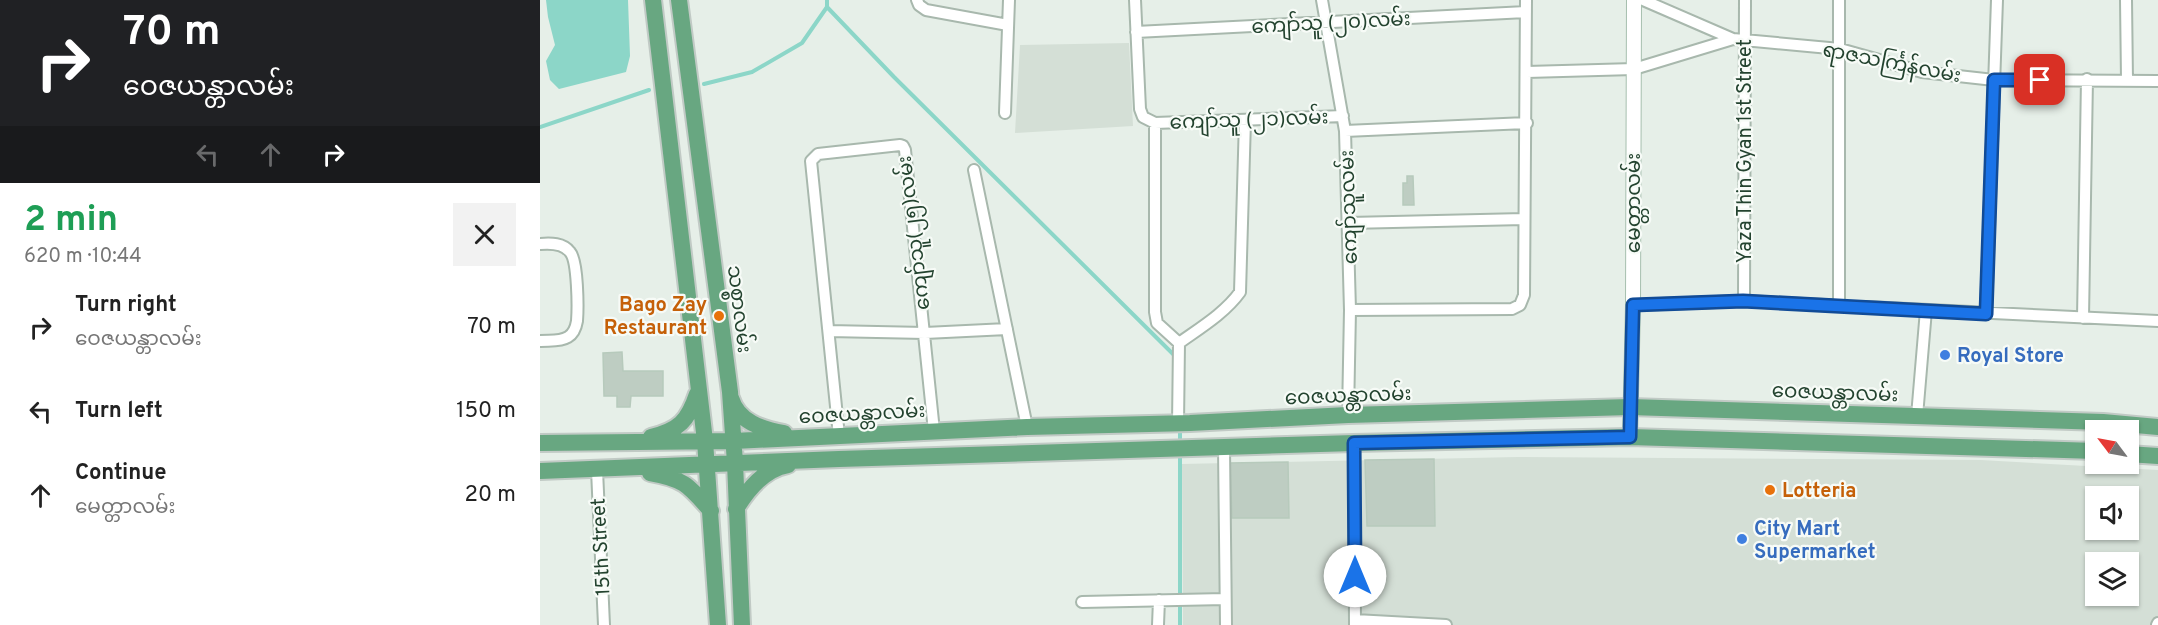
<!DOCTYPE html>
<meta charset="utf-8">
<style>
:root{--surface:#fff;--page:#f2f2f2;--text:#222;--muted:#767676}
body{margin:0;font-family:Overpass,"Noto Sans Myanmar",sans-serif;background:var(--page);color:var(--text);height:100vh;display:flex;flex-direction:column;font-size:22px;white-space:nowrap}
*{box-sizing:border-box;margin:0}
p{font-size:20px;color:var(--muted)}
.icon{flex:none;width:33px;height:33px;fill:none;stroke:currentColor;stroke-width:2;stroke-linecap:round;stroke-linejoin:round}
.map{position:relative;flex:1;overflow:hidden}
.drawer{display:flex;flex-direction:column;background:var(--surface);width:540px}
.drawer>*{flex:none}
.top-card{background:#202124;color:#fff;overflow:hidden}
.needle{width:39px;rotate:302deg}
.buttons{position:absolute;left:1545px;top:420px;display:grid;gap:12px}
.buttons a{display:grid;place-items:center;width:54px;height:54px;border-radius:0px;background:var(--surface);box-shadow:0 2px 4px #0004;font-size:30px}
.pin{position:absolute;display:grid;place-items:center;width:51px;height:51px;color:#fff;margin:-26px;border-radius:12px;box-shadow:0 3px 9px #0006}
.me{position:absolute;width:66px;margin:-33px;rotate:0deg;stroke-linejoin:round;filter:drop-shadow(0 0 4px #0008)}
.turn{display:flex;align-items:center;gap:21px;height:126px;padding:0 24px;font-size:27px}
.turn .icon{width:78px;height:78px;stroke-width:2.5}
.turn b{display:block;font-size:42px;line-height:51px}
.lanes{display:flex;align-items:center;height:57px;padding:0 24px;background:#0003;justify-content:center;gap:30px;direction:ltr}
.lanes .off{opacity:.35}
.round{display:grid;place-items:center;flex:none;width:63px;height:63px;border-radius:0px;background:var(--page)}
.headline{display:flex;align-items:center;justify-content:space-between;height:102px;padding:0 24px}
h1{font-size:36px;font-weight:700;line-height:45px;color:#1e9e55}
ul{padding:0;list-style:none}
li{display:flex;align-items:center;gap:18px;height:84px;padding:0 24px}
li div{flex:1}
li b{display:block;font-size:22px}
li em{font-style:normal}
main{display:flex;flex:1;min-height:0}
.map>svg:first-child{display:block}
.built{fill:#d4dfd6;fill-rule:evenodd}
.water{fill:#8cd6c8}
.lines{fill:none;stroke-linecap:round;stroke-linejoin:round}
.stream{stroke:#8cd6c8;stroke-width:4}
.building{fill:#becdc2;stroke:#b7cabc;stroke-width:1.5}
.minor-casing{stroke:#a8b8ad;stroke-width:14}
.secondary-casing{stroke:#a6bfae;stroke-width:16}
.primary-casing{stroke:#c1cac5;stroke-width:20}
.minor{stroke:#fff;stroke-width:10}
.secondary{stroke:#fff;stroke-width:14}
.primary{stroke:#68a781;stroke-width:16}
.route-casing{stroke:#114b97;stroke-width:15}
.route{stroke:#1a73e8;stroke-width:10}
.food-dot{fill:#e8710a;stroke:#f7fbf7;stroke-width:2}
.shop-dot{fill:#3f7fe0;stroke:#f7fbf7;stroke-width:2}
.labels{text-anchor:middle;stroke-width:4.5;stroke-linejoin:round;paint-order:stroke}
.street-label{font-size:20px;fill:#23432f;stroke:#f7fbf7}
.food-label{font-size:20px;font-weight:bold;fill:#c56008;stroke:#f7fbf7;text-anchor:end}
.shop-label{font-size:20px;font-weight:bold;fill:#366cbe;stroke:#f7fbf7;text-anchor:start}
</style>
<main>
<section class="drawer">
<div class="top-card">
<div class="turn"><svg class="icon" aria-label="right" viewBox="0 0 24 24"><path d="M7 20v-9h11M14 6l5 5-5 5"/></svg><div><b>70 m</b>ဝေဇယန္တာလမ်း</div></div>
<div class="lanes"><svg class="icon off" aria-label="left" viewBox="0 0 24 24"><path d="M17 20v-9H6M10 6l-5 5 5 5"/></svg><svg class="icon off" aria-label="ahead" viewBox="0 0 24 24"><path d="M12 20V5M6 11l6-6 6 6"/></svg><svg class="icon" aria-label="right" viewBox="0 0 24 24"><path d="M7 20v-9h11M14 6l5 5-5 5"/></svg></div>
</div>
<div class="headline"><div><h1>2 min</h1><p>620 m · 10:44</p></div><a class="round"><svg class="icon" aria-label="close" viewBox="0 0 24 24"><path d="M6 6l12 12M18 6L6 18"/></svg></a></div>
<ul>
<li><svg class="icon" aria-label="right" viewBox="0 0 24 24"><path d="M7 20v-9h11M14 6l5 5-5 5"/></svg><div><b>Turn right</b><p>ဝေဇယန္တာလမ်း</p></div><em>70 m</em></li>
<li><svg class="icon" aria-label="left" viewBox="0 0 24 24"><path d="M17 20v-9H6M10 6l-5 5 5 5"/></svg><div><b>Turn left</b></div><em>150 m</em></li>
<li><svg class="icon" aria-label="ahead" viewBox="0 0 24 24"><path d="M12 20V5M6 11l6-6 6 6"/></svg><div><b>Continue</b><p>မေတ္တာလမ်း</p></div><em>20 m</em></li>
</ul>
</section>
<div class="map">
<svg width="1618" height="625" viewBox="0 0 1618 625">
<rect width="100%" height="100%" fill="#e6efe8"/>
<!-- built -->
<path class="built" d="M589 43 593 126 475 133 480 45Z
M977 457 1441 460 1618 470V625H643L642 464ZM1556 496H1588V530H1556ZM1556 562H1588V596H1556Z"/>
<!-- water -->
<path class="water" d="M6 0H88L90 56 86 72 19 89 10 80 6 61 15 45 8 17Z"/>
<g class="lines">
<!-- stream -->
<path class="stream" d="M287 7 354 77 637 358
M164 84 212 72 262 43 287 7V0
M0 127 109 90
M640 428V444
M640 452V625"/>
</g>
<!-- building -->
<path class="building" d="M867 176H873L874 205H863V183H867Z
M82 352 83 371H123V396H91L90 407H77V396H64L63 353Z
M894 459 895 526H827L825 460Z
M748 462 749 518H692L690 463Z"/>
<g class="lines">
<defs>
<path id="minor" d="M377 0 379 5 386 10 468 25
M595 0 600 109 603 117 615 123 803 116
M782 0 805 131 810 310 808 415
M1103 0 1193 39 1300 49 1382 72 1454 80 1618 81
M1299 0V306
M1586 0 1587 80
M596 32 986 12
M987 72 1094 69 1193 39
M465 113 469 0
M615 123V312L617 323 639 343
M805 131 987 123
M434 170 487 427
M809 223 984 219
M0 244C11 243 23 243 30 252 38 261 38 308 37 321 36 327 33 334 28 337 20 342 9 340 0 341
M1204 301 1205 0
M1093 305 1204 301 1618 321
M810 310 972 309 980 305 984 295 986 0
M1446 314 1457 0
M1543 318 1547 79
M289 331 385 333 467 329
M1377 416 1386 310
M638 424 639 343C660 328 685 313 700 292L705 120
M299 436 271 161 278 154 360 145 363 146 365 150 394 431
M814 443 815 625
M684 448 686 625
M57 470 64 625
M542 602 685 599
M815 620 906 625
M618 625 619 600
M1617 625 1618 623"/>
<path id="secondary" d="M1090 437 1093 305 1094 0"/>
<path id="primary" d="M113 0 165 441 178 625
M139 0 190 392 195 463 202 625
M191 398C198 422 222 429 244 433
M111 437C139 430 148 421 157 394
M0 443 194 441 487 427 650 423 808 415 1090 407 1563 422 1618 427
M1588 454 1618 456
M0 471 299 459 814 443 1090 437 1556 451
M110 473C145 479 149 486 171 511
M196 509C208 489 224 469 248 465"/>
</defs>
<!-- minor casing -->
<use href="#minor" class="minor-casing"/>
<!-- secondary casing -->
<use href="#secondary" class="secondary-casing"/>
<!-- primary casing -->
<use href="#primary" class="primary-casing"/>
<!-- minor -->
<use href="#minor" class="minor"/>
<!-- secondary -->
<use href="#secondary" class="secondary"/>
<!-- primary -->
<use href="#primary" class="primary"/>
</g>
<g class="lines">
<defs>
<path id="route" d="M815 576 814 443 1090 437 1093 305 1203 301 1446 314 1454 80H1500"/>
</defs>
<!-- route casing -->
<use href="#route" class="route-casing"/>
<!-- route -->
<use href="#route" class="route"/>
</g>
<!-- markers -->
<g class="food-dot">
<circle cx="179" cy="316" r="6"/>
<circle cx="1230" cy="490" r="6"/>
</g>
<g class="shop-dot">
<circle cx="1405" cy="355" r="6"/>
<circle cx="1202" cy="539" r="6"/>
</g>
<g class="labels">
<!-- street labels -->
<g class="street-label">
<text transform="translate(791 22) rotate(-3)" y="7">ကျော်သူ (၂၀)လမ်း</text>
<text transform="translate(1352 62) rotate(11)" y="7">ရာဇသင်္ကြန်လမ်း</text>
<text transform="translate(709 119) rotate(-2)" y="7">ကျော်သူ (၂၁)လမ်း</text>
<text transform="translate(1204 151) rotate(-90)" y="7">Yaza Thin Gyan 1st Street</text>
<text transform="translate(1093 203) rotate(-90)" y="7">မေတ္တာလမ်း</text>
<text transform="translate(808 207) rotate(-92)" y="7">ကျော်သူလမ်း</text>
<text transform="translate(373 233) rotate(-97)" y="7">ကျော်သူ(၂၅)လမ်း</text>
<text transform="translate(200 309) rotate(83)" y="7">သစ္စာလမ်း</text>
<text transform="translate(1295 392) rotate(2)" y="7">ဝေဇယန္တာလမ်း</text>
<text transform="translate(808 395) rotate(-2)" y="7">ဝေဇယန္တာလမ်း</text>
<text transform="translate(322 413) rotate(-3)" y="7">ဝေဇယန္တာလမ်း</text>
<text transform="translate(60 547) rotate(-93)" y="7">15th Street</text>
</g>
<!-- food labels -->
<g class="food-label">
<text x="167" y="311">Bago Zay<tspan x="167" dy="23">Restaurant</tspan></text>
<text x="1242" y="497" text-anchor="start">Lotteria</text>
</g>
<!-- shop labels -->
<g class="shop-label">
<text x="1417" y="362">Royal Store</text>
<text x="1214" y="535">City Mart<tspan x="1214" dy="23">Supermarket</tspan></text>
</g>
</g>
</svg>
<div class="buttons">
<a><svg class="needle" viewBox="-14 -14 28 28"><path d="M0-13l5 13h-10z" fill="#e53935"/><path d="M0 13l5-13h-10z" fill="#767676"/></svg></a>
<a><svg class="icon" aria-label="sound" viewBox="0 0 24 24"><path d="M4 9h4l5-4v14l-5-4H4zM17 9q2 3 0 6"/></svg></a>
<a><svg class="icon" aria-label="layers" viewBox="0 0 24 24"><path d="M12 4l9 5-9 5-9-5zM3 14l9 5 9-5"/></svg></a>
</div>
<div class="pin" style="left:1500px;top:80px;background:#d93025"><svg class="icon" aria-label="arrive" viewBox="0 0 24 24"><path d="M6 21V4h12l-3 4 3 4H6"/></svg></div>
<svg class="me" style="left:815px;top:576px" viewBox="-20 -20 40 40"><circle r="19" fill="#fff"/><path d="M0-13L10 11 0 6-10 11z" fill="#1a73e8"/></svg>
</div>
</main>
